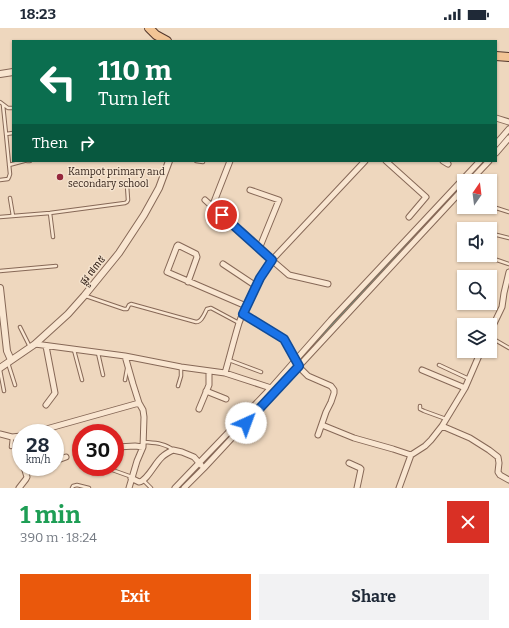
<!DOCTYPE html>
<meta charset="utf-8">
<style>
:root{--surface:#fff;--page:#f2f2f3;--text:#1f2937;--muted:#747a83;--accent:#ea580c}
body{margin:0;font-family:Bitter,"Noto Sans Khmer",serif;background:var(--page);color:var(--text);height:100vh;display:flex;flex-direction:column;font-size:15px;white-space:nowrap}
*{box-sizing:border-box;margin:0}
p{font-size:13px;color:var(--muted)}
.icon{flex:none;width:22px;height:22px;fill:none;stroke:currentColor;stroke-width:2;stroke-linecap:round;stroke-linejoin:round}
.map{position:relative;height:460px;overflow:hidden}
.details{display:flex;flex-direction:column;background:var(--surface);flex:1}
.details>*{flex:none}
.hud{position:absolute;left:12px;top:12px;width:485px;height:122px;border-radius:0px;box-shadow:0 1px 3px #0004;background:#0b6e4f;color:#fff;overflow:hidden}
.needle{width:26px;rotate:14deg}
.tools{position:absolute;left:457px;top:146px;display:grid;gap:8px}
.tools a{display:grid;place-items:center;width:40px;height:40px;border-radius:0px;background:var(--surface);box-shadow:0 1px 3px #0004;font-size:20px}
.speed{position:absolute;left:12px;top:396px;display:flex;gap:8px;font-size:20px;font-weight:700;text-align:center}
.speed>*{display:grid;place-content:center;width:52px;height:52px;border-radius:50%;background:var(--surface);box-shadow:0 1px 3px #0004;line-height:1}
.speed small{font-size:10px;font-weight:400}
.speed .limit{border:6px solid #d22;background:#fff;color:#111}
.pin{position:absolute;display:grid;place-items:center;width:34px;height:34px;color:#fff;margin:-17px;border:2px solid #fff;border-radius:50%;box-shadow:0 1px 4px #0007}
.me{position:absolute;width:44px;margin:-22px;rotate:43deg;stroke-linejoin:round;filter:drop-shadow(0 0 3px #0008)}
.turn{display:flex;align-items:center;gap:14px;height:84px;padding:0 20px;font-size:18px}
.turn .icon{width:52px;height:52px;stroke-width:2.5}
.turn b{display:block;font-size:28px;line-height:34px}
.then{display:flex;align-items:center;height:38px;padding:0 20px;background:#0003;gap:8px;font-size:15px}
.round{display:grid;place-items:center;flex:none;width:42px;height:42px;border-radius:0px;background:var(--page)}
.overview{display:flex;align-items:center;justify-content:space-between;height:68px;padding:0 20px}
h1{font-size:24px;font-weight:700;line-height:30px;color:#1e9e55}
.cta{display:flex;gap:8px;margin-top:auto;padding:8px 20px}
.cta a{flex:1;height:46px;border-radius:0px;background:var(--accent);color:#fff;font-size:16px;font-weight:700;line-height:46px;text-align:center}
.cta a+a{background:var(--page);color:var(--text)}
.status{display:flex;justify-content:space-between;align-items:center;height:28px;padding:0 20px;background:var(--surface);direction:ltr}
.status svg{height:11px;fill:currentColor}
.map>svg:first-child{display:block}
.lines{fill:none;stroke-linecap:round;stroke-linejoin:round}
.stream{stroke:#698d7e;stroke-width:1.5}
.service-casing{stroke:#866857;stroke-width:4.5}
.minor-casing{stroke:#866857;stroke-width:7}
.tertiary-casing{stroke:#866857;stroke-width:8}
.primary-casing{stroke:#53372c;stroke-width:10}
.service{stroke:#f9e6d1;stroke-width:2.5}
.minor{stroke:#f9e6d1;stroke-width:5}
.tertiary{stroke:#f9e6d1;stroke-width:6}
.primary{stroke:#f2c495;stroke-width:8}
.route-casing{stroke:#114b97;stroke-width:10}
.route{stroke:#1a73e8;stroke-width:7}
.poi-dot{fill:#95273c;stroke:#f5e3ce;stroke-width:1.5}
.labels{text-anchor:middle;stroke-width:3;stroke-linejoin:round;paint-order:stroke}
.poi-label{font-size:10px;fill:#35241c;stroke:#f5e3ce;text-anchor:start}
.street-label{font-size:10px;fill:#35241c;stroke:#f5e3ce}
</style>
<div class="status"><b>18:23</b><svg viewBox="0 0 49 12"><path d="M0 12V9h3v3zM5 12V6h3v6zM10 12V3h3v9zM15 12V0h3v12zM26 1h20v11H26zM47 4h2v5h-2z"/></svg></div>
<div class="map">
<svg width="509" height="460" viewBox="0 0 509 460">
<rect width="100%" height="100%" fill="#eed7be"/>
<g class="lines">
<!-- stream -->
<path class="stream" d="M496 120 509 106
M465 153 484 133
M298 333 464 154
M202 436 226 411
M179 460 200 438"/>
<defs>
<path id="service" d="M0 74 8 80H13
M3 77 6 106
M27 133H30
M196 133 203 134
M9 137 24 133
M0 152 8 151 9 149 10 146 6 106 13 105
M10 170 13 188
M490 178 509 184
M50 185 53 209
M0 189 50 185 125 175 127 174 128 172 127 157
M493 206 509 210
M475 227 497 232 509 236
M0 243 56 238
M86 268 124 281H127L129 277 131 276 196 294C202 294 204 286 207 281L211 280 239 295
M20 299 30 319
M490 309 509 320
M74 322 82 352
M98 325 103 347
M229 332 261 344
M8 335 15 357
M439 337 469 351
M0 342 4 363
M125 352 127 341 128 340
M178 358 181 348V339
M420 378V381L424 383 446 391
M144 414C154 415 165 415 173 422
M11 419 12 410
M104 439 132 449
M144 453 151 460
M72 460 73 458 77 457 89 460"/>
<path id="minor" d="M496 90 509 94
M496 116 509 101
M496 125 509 110
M386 133 426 169 409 189
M443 133 448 136
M470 153 489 133
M250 162 279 172 259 221
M205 172 259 221 289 247 328 256
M212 179 230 133
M223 236 256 258
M188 254 197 229 196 226 178 217 177 218 167 244 246 278
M243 286 284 311 301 341 308 348 331 358 334 362V365L331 374 326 384 318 407
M490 304 502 279 504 265 509 244
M35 316 125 328 181 339 225 345C230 328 234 311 239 295 247 272 259 251 272 232L365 133
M125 328 133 356 139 375 143 382 144 389 143 419 137 433 129 460
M422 342 465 360
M271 360 331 292 480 133
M206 363 226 371
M46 377 55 365 46 318
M199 381 209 357V343
M322 397 354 410 393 421 411 427
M442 398 470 410 489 422 498 429 499 435 498 444 500 447 509 452
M32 405 139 375
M0 406 12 409 21 408
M17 409 21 427
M117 419 135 418 143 419
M55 433 66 429
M349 435 360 440 361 441 357 460
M131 450 139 454C147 453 155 435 162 429 165 426 169 424 173 422L182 424 194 429 201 437
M19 460 26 451 27 449 24 439
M175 460 271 360 225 345
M184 460 204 440 299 338 464 160
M399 460 411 427 425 418 431 412 442 398 465 360 481 323"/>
<path id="tertiary" d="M0 46 13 44
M0 260 7 323 11 332
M0 340 35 316 68 286 84 268 119 225 144 187 159 160 169 133"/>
<path id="primary" d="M149 0 156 7 167 13
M496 28 509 29"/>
</defs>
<!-- service casing -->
<use href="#service" class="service-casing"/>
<!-- minor casing -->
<use href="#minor" class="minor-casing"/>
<!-- tertiary casing -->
<use href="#tertiary" class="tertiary-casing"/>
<!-- primary casing -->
<use href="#primary" class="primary-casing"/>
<!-- service -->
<use href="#service" class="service"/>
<!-- minor -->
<use href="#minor" class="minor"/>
<!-- tertiary -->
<use href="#tertiary" class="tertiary"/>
<!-- primary -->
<use href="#primary" class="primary"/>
</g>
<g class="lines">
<defs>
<path id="route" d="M222 187 272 232 260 250 243 286 284 311 299 338 246 395"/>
</defs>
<!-- route casing -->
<use href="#route" class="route-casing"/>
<!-- route -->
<use href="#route" class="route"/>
</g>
<!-- markers -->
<circle class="poi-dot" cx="60" cy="149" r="4"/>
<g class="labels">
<!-- poi labels -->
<g class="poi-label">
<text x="68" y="147">Kampot primary and<tspan x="68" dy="12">secondary school</tspan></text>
</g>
<!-- street labels -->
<g class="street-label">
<text transform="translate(92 242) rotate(-51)" y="4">ផ្លូវ ៧៣៥</text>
</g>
</g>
</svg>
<div class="tools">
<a><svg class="needle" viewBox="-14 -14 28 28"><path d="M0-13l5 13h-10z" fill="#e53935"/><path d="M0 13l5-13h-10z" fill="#747a83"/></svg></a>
<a><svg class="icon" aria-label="sound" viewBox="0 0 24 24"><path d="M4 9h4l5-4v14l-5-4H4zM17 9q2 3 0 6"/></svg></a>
<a><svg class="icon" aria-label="search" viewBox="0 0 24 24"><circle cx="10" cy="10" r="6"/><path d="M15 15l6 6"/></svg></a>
<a><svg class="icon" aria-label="layers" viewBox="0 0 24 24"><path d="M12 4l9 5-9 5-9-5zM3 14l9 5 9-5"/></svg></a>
</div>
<div class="speed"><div>28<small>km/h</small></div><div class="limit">30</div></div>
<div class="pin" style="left:222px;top:187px;background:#d93025"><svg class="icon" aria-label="arrive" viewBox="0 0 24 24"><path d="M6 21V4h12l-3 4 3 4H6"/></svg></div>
<svg class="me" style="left:246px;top:395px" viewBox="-20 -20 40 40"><circle r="19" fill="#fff"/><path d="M0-13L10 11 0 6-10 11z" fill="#1a73e8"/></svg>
<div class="hud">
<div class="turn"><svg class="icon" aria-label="left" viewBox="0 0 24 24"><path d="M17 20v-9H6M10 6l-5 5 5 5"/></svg><div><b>110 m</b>Turn left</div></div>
<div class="then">Then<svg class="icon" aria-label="right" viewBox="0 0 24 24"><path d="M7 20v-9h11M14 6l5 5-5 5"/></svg></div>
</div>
</div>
<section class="details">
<div class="overview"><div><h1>1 min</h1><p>390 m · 18:24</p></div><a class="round" style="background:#d93025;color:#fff"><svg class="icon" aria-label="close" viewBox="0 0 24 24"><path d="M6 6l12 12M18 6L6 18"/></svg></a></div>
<div class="cta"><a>Exit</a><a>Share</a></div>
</section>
